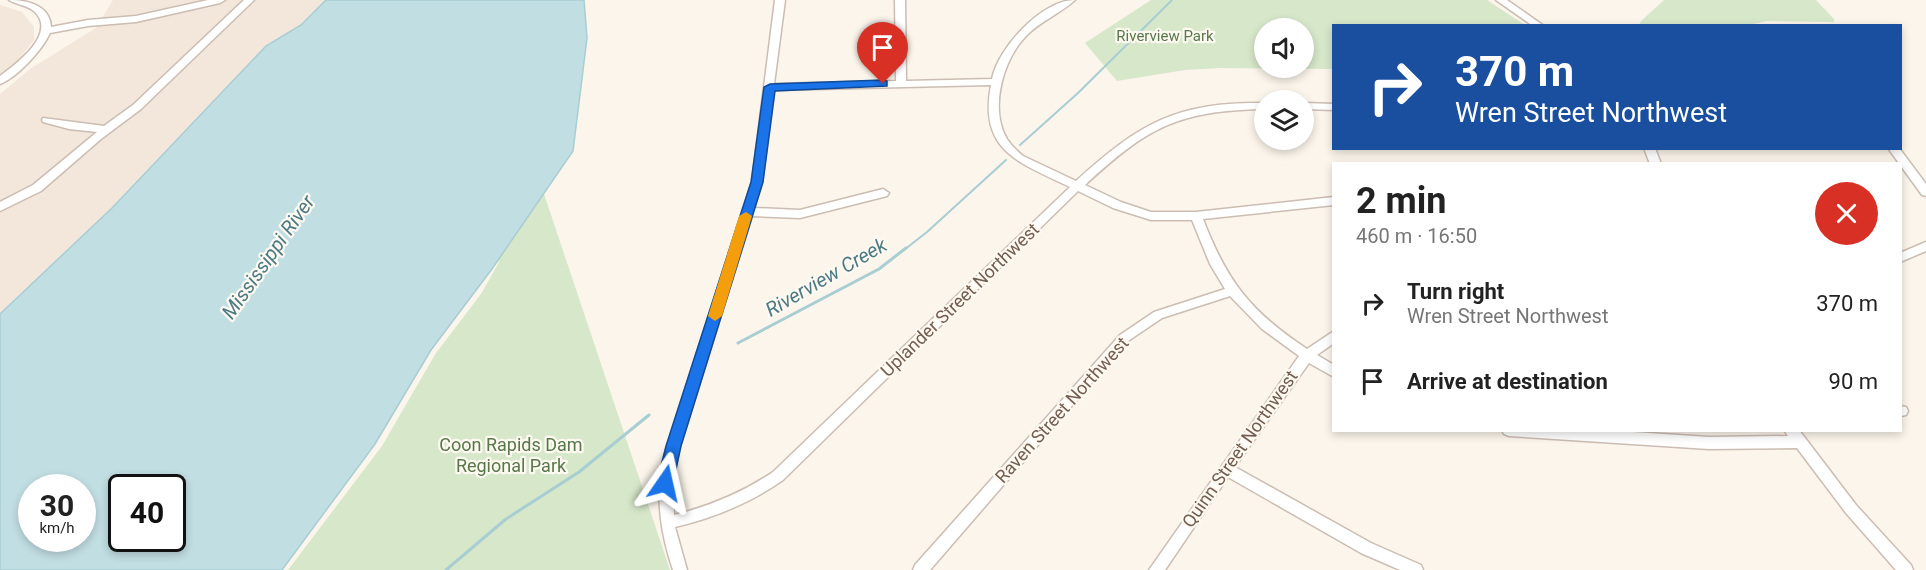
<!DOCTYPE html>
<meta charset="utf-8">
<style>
:root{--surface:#fff;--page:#f2f2f2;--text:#222;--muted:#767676}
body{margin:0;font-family:Roboto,sans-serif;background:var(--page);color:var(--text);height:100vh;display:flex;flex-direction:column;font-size:22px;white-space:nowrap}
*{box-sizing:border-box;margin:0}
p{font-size:20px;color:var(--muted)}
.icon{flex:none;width:33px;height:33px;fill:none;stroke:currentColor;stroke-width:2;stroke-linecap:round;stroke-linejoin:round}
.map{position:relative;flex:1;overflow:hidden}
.panel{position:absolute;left:1332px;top:162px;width:570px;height:270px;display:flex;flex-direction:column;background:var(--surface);border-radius:0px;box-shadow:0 3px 9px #0003}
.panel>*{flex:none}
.banner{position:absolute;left:1332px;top:24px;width:570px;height:126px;border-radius:0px;box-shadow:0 3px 9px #0003;background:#1a4fa0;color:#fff;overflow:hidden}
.tools{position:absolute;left:1254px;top:18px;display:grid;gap:12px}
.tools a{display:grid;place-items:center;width:60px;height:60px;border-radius:50%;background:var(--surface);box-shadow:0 3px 9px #0003;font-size:30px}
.speed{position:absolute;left:18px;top:474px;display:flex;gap:12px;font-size:30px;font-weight:700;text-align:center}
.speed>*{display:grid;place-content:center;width:78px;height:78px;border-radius:50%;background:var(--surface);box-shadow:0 3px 9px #0003;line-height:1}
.speed small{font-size:15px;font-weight:400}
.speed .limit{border:3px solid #111;border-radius:9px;background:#fff;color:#111}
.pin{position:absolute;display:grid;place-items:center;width:51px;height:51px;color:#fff;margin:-62px -26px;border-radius:50% 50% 50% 0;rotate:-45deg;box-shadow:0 0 6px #0007}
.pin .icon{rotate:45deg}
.me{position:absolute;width:66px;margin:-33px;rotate:11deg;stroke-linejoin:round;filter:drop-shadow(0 0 4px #0008)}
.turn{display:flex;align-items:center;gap:21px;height:126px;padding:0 24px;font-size:27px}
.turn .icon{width:78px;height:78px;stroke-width:2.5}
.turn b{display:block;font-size:42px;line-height:51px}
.round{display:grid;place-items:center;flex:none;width:63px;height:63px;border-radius:32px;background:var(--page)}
.head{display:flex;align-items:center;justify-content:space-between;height:102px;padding:0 24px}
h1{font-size:36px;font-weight:700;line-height:45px}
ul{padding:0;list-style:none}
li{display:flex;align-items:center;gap:18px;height:78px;padding:0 24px}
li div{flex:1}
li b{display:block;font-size:22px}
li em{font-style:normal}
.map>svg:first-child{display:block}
.residential{fill:#f2e7da}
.green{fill:#d6e7ca;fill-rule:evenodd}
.water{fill:#c1dee3;stroke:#a8cdd3;stroke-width:1.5;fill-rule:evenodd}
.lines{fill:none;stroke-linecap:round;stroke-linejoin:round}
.stream-far1{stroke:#a8cdd3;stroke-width:2}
.stream{stroke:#a8cdd3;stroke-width:3}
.minor-casing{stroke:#ccbdb2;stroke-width:3}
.minor{fill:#fff;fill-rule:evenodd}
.route{fill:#1a73e8;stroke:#114b97;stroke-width:1.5}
.slow{fill:#f59e0b}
.labels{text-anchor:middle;stroke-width:4.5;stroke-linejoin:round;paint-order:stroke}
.far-park-label{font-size:15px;fill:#57784a;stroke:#fdf9f1}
.street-label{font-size:18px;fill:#735d50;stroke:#fdf9f1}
.park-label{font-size:18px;fill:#57784a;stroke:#fdf9f1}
.water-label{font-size:20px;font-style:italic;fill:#4c7a84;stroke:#fdf9f1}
</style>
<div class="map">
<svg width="1926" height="570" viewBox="0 0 1926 570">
<rect width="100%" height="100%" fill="#fbf5eb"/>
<!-- residential -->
<path class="residential" d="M113 0H326L301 25 266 46 112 208 0 314V94L30 69 96 28Z
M0 5 22 12 34 27V40L17 61 0 74Z"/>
<!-- green -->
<path class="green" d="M1151 0H1487L1525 25 1334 26 1333 69 1220 68 1185 70 1117 81 1085 43ZM1264 28H1304V68H1264Z
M1664 0H1816L1834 19V22L1767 21 1744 26 1639 25 1641 21Z
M538 176 670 570H288L382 446 436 353 481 294 498 264 515 212Z"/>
<!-- water -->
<path class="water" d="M326 0H584L587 38 573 151 492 269 431 350 375 444 282 570H0V314L112 208 266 46 301 25ZM32 488H82V538H32ZM122 488H172V538H122Z"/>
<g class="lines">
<!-- stream-far1 -->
<path class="stream-far1" d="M1020 145 1078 93 1172 0
M904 250 927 232 1006 160"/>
<!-- stream -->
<path class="stream" d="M738 343 879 269 906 248
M446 570 506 519 579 472 649 415"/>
<defs>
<path id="minor" d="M9 0C27 0 50 5 51 27L88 20 136 16 208 0H225L220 3 136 22 88 26 50 33C42 50 18 77 0 84V76C16 64 57 34 35 12 28 5 17 5 9 0Z
M244 0H254L141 109 101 139 41 191 0 211V202L33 185 97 132 69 129 43 122 42 120 43 118 104 126 133 105Z
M775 0H785L774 84 896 81 895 0H905L906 81 992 79C998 48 1042 0 1075 0 1060 14 1040 21 1026 36 1003 60 989 108 1007 139 1011 145 1017 151 1023 156L1076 181C1140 123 1176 102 1264 103V109C1177 111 1148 127 1085 185L1121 202 1151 212H1196L1334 197V205L1203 219C1227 282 1251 312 1307 349L1334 331V343L1317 355 1334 365V377L1309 363 1235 467 1371 543 1421 565 1423 570H1400L1361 553 1228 477 1165 570H1149L1299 356 1262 329 1230 296 1162 318 1128 341 930 570H913L915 565 1120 335 1154 312 1225 289 1210 264 1192 220H1151L1113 208 1078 191 783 480C750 503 714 518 675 527L687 570H673C661 534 656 501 662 463L752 182ZM991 85C978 152 1021 163 1070 187L773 472C742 493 710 506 674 515L673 479 680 446 752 216 800 218 887 196 889 193 883 189 800 210 754 208 762 182 774 90Z
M1496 0H1507L1544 26H1533Z
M1304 103 1334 104V110L1304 109Z
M1644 148H1655L1661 164H1650Z
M1888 148H1899L1926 184V196L1922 195Z
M1926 242V251L1900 262V253Z
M1900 406 1906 407 1908 411 1906 415 1901 416Z
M1502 430H1603L1709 437 1788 436 1784 430H1799L1856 505 1911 565 1913 570H1896L1846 513 1797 448 1709 449 1509 436 1504 434Z"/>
</defs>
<!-- minor casing -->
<use href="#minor" class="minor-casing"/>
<!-- minor -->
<use href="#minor" class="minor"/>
</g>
<!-- route -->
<path class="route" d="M883 80 887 81V86L775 91 763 182 681 446 673 483 671 488 665 490 659 488 657 483 666 446 751 182 764 87 770 84Z"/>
<!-- slow -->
<path class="slow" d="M746 212 752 216 722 316 715 321 708 316 739 216Z"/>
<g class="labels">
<!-- far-park labels -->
<g class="far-park-label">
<text x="1165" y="41">Riverview Park</text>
</g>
<!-- street labels -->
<g class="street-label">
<text transform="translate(960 300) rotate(-44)" y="6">Uplander Street Northwest</text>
<text transform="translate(1062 410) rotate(-48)" y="6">Raven Street Northwest</text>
<text transform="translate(1240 449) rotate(-55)" y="6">Quinn Street Northwest</text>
</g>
<!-- park labels -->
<g class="park-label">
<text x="511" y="451">Coon Rapids Dam<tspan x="511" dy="21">Regional Park</tspan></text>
</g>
<!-- water labels -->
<g class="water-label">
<text transform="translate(268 257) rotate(-55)" y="7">Mississippi River</text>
<text transform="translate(826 277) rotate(-30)" y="7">Riverview Creek</text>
</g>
</g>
</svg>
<div class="tools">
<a><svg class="icon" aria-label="sound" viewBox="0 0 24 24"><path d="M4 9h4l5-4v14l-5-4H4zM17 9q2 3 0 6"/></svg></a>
<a><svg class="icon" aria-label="layers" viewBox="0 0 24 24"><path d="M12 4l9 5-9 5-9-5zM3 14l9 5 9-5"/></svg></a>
</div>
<div class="speed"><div>30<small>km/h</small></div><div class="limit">40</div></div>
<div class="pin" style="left:883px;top:84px;background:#d93025"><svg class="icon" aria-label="arrive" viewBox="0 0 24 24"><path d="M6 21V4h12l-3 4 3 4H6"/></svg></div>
<svg class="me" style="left:665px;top:483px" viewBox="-20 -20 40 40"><path d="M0-17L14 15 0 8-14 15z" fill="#1a73e8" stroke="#fff" stroke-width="4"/></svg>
<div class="banner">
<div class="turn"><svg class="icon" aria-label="right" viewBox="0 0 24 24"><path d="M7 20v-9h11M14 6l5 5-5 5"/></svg><div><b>370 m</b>Wren Street Northwest</div></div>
</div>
<section class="panel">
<div class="head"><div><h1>2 min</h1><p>460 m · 16:50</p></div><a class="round" style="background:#d93025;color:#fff"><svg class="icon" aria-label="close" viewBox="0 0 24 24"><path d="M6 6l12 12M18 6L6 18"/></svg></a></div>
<ul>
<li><svg class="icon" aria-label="right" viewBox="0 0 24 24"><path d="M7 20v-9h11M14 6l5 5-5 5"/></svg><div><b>Turn right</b><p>Wren Street Northwest</p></div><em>370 m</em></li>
<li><svg class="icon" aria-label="arrive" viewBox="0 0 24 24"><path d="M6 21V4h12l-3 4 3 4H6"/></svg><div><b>Arrive at destination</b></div><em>90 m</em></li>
</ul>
</section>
</div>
